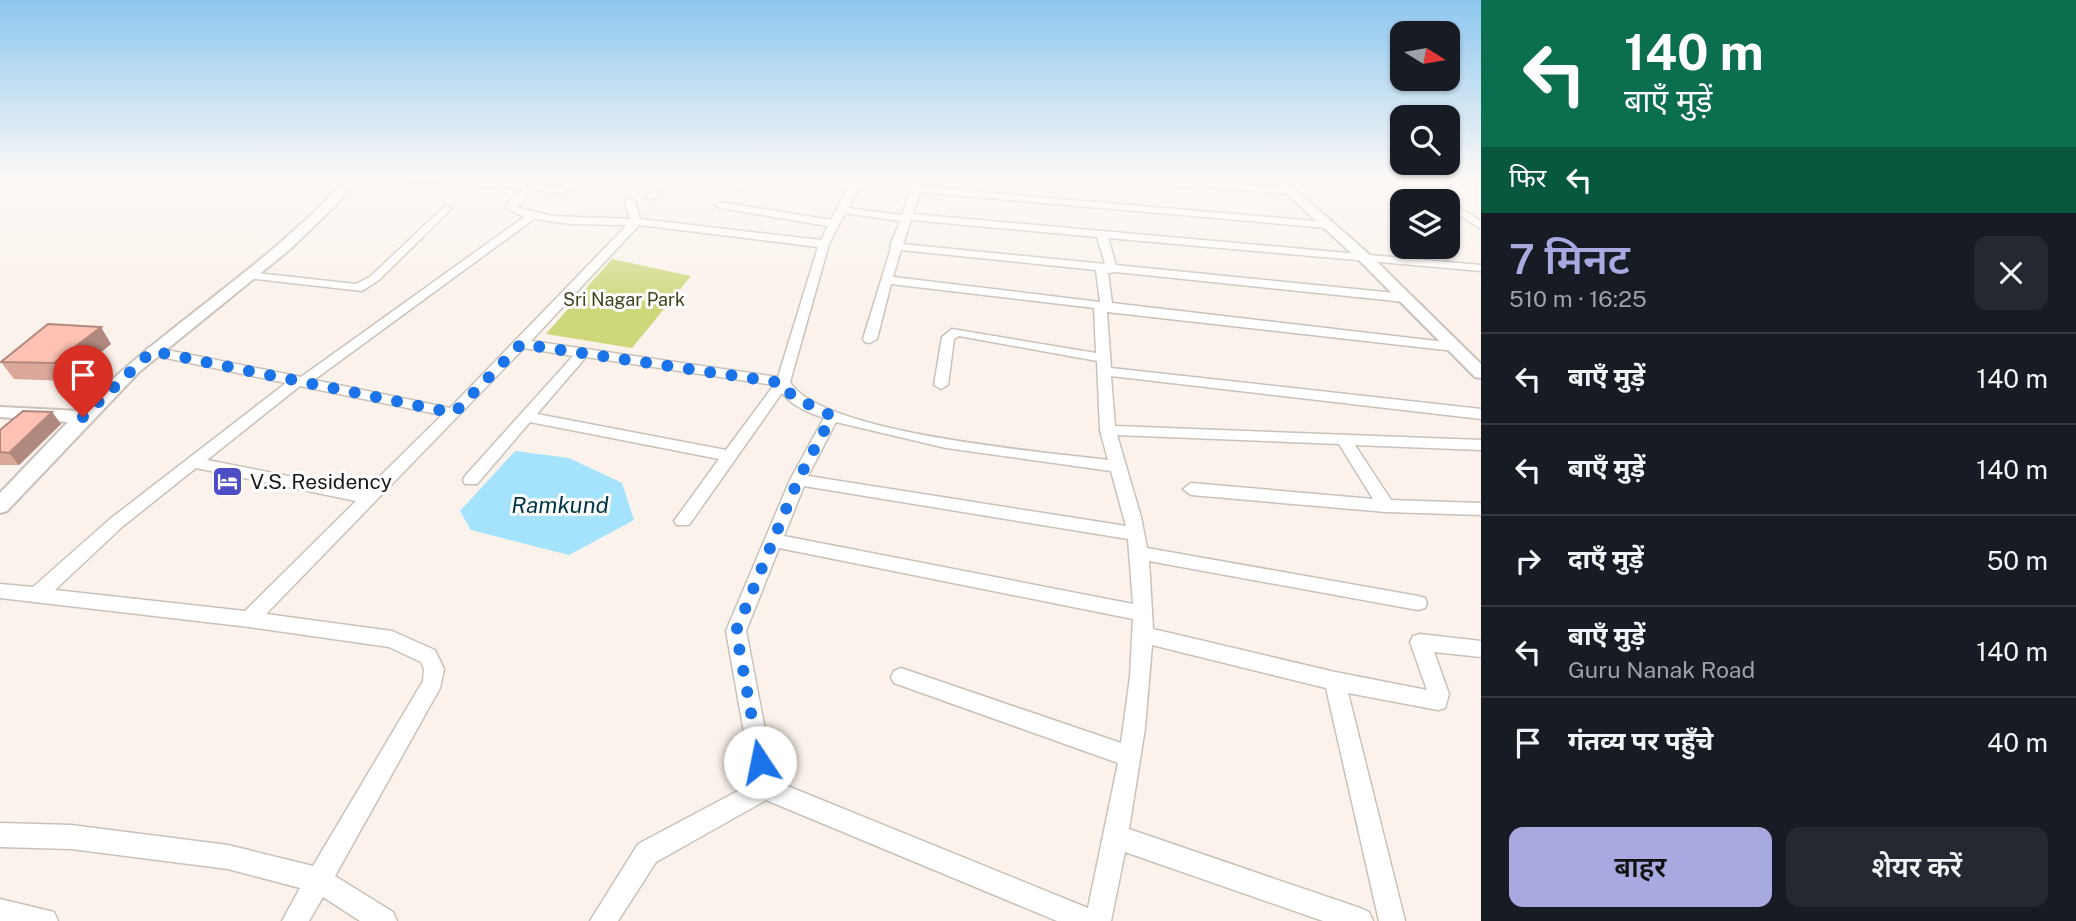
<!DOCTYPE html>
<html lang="hi">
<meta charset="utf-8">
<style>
:root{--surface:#171b24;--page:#242831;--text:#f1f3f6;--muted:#9ea1a6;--line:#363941;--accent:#a7a9e0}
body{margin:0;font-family:"Public Sans","Noto Sans Devanagari",sans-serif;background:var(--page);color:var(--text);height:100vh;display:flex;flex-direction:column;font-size:26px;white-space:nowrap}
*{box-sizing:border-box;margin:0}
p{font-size:23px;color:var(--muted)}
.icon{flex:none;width:38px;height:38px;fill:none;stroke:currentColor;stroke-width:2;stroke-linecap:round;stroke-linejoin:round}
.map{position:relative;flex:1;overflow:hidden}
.drawer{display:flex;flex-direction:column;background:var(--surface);width:595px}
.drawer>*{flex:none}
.hud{background:#0b6e4f;color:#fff;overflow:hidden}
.needle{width:46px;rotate:101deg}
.tools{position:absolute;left:1390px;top:21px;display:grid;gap:14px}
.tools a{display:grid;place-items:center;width:70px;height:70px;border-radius:14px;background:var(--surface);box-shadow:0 2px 5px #0004;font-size:35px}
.pin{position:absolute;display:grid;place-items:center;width:60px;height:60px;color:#fff;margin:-72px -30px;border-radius:50% 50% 50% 0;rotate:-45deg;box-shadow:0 0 7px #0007}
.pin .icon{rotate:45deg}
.me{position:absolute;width:77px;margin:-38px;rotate:349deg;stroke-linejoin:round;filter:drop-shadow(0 0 5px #0008)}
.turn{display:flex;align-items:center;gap:24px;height:147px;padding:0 28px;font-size:32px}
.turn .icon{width:91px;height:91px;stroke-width:2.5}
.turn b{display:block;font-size:49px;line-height:60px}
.then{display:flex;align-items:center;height:66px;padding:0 28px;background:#0003;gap:14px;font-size:26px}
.round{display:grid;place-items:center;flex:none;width:74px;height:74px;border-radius:14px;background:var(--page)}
.head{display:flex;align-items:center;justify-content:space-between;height:119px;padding:0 28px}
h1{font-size:42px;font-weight:600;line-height:52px;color:var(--accent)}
.action{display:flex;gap:14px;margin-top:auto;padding:14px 28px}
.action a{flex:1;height:80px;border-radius:14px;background:var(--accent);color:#111;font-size:28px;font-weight:600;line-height:80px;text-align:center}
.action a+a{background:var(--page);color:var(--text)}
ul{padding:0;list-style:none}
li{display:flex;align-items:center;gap:21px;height:91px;padding:0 28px;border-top:2px solid var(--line)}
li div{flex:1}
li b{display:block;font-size:26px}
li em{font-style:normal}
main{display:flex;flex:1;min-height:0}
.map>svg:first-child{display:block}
.green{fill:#cfd77b}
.water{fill:#a4e3fb}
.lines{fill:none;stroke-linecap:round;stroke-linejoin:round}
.minor-casing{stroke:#c9c1ba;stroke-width:3}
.tertiary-casing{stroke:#c9c1ba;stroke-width:4}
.minor{fill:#fff;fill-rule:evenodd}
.tertiary{fill:#fff;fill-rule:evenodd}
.wall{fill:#daa79b}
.shaded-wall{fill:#b1887e}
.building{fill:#fdc2b4;stroke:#b1887e;stroke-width:2}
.route{stroke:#1a73e8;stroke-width:12;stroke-dasharray:0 21.6}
.labels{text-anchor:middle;stroke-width:6;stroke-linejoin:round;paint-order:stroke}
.far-park-label{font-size:18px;fill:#3f421b;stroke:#fff}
.poi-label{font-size:21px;fill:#1b1816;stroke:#fff;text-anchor:start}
.water-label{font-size:23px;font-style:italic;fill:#003747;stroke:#fff}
</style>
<main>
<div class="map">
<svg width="1481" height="921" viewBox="0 0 1481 921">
<rect width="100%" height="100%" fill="#faf2eb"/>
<!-- green -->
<path class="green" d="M612 259 691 276 632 348 546 334Z"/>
<!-- water -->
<path class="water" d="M515 451 569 458 622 483 634 520 569 555 471 530 460 511Z"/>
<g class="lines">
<defs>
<path id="minor" d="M346 179H464L559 187C570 186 575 179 586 179 573 196 554 193 534 190L517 207 552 216 630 219 625 201 630 198 635 201 640 219 821 240 828 226 720 208 715 205 720 202 831 220 853 179H863L848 208 902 215 911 189V179H921V187L1328 222 1333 225 1328 228 920 192 913 214 1481 265V271L1108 238 1116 265 1405 294 1411 298 1405 302 1116 272 1108 273 1112 303 1454 343 1461 347 1454 351 1107 312 1111 368 1481 409V419L1111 376 1115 426 1481 440V450L1355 445 1391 500 1481 503V515L1386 512 1191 495 1183 489 1191 483 1373 499 1339 444 1117 435 1141 517 1147 548 1418 596 1425 598 1427 603 1425 608 1418 610 1149 561 1153 629 1335 672 1427 690 1410 642 1413 636 1420 634 1481 641V657L1434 652 1449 694 1445 708 1438 710 1348 693 1405 921H1379L1326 688 1152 645 1145 728 1129 829 1360 908 1369 912 1373 921H1323L1125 852 1111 921H1057L766 800 656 862 618 921H590L638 844 753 783 726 631 790 480 824 418C809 413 792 406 782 393L689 525H677L674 521 719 459 530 422 477 484H465L463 480 465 476 573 356 524 348 266 614 392 631 435 650 444 669 440 688 335 876 393 912 397 921H360L323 897 309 921H282L300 888 228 869 71 849 0 847V823L71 825 228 845 313 866 423 681 424 669 421 662 389 647 249 627 0 598V584L33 587 110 519 286 383 147 354V348L152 347 301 377 524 217 506 208 510 199 523 189 432 182 350 183ZM845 213 900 221 890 246 891 248 863 339 865 342 870 343 877 339 891 284 1094 308 1096 353 952 329 942 337 934 385 941 389 948 385 954 339 959 336 1097 361 1100 430 1108 460C1046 452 821 434 790 382L829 244ZM534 219 571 224 627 225 450 408 314 380ZM911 220 1097 237 1105 264 903 244ZM639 225 818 247 778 377 531 341ZM901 250 1096 270 1100 302 893 277ZM586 357 774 385 726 450 537 414ZM300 386 442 415 365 491 207 460ZM836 422 946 448 1111 471 1126 526 808 476ZM196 468 356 501 245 611 55 590 122 527ZM804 486 1128 539 1133 604 784 536ZM779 548 1133 619 1130 677 1121 743 901 668 894 671 891 677 894 683 1118 763 1088 908 775 781 746 631Z
M659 179H669L654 199H648L646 197Z
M740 179H750L742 190H736L734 188Z
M1120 179H1160L1292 188 1297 191 1292 194 1125 182Z
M446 205 451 208 450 210 379 280 362 291 248 278 242 275 248 272 356 284 371 276Z
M1460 208 1481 221V229L1456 213 1455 211Z
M0 899 54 912 58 921H0Z"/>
<path id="tertiary" d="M346 179H358L335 206 288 251 139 372 7 511 0 513V493L68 422 0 417V407L79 411C162 327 267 267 346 179Z
M1271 179H1283L1371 256 1481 364V378L1475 377 1361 262Z"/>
</defs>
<!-- minor casing -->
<use href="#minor" class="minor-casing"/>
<!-- tertiary casing -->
<use href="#tertiary" class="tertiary-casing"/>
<!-- minor -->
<use href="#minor" class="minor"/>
<!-- tertiary -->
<use href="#tertiary" class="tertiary"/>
</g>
<!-- wall -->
<path class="wall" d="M111 344 66 381 14 379 1 362Z
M52 412 61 424 19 465H0V430Z"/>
<!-- shaded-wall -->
<path class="shaded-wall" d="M101 327 111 344 66 381 54 363Z
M52 412 61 424 19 465 9 453Z"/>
<!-- building -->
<path class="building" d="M48 324 101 327 54 363 1 362Z
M23 411 52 412 9 453 0 452V430Z"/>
<!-- sky -->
<linearGradient id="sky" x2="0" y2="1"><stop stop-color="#8dc7f0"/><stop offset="0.58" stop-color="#fdf9f6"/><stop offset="1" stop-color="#fdf9f6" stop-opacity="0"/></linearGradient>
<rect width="1481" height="308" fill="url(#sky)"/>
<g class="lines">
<!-- route -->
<path class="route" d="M83 417 152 351 454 413 521 344 783 383 792 396 832 416 798 480 736 631 760 762"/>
</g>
<!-- icons -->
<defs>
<symbol id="hotel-square" viewBox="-11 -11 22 22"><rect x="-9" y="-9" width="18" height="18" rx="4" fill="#4d4ec5" stroke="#fff"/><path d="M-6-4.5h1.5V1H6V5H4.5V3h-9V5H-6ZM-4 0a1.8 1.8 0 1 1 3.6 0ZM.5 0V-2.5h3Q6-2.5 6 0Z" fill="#fff"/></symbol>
</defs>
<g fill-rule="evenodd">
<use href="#hotel-square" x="210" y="464" width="35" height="35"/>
</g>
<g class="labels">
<!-- far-park labels -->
<g class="far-park-label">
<text x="624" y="306">Sri Nagar Park</text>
</g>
<!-- poi labels -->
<g class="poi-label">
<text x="250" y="489">V.S. Residency</text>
</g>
<!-- water labels -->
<g class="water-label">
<text x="560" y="513">Ramkund</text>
</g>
</g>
</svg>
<div class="tools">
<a><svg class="needle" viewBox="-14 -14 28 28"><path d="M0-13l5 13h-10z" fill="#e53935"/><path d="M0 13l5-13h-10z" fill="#9ea1a6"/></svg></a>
<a><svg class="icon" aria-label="search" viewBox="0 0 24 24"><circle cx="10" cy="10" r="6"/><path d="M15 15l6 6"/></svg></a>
<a><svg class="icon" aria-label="layers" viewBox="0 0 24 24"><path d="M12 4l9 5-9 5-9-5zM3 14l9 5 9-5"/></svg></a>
</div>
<div class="pin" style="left:83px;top:417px;background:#d93025"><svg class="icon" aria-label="arrive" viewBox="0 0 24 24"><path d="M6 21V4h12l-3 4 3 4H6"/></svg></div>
<svg class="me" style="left:760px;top:762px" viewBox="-20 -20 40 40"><circle r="19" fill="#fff"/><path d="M0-13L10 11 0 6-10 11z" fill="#1a73e8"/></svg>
</div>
<section class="drawer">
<div class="hud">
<div class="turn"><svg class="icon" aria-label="left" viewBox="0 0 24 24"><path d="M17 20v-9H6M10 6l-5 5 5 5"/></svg><div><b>140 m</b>बाएँ मुड़ें</div></div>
<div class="then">फिर<svg class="icon" aria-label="left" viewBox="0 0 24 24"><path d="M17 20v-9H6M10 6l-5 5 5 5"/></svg></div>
</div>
<div class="head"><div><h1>7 मिनट</h1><p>510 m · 16:25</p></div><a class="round"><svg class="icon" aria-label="close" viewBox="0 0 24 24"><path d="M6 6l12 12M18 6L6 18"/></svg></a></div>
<ul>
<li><svg class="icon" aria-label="left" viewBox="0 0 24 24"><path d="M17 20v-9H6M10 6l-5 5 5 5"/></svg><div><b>बाएँ मुड़ें</b></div><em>140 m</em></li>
<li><svg class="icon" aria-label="left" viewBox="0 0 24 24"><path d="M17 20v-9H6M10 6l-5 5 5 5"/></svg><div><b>बाएँ मुड़ें</b></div><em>140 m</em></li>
<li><svg class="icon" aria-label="right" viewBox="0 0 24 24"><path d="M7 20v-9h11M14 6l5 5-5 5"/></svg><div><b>दाएँ मुड़ें</b></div><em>50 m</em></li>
<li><svg class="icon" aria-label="left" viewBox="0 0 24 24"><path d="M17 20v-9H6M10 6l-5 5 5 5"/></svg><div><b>बाएँ मुड़ें</b><p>Guru Nanak Road</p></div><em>140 m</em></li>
<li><svg class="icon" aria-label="arrive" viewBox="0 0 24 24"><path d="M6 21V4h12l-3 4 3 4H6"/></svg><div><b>गंतव्य पर पहुँचे</b></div><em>40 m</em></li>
</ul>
<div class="action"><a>बाहर</a><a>शेयर करें</a></div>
</section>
</main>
